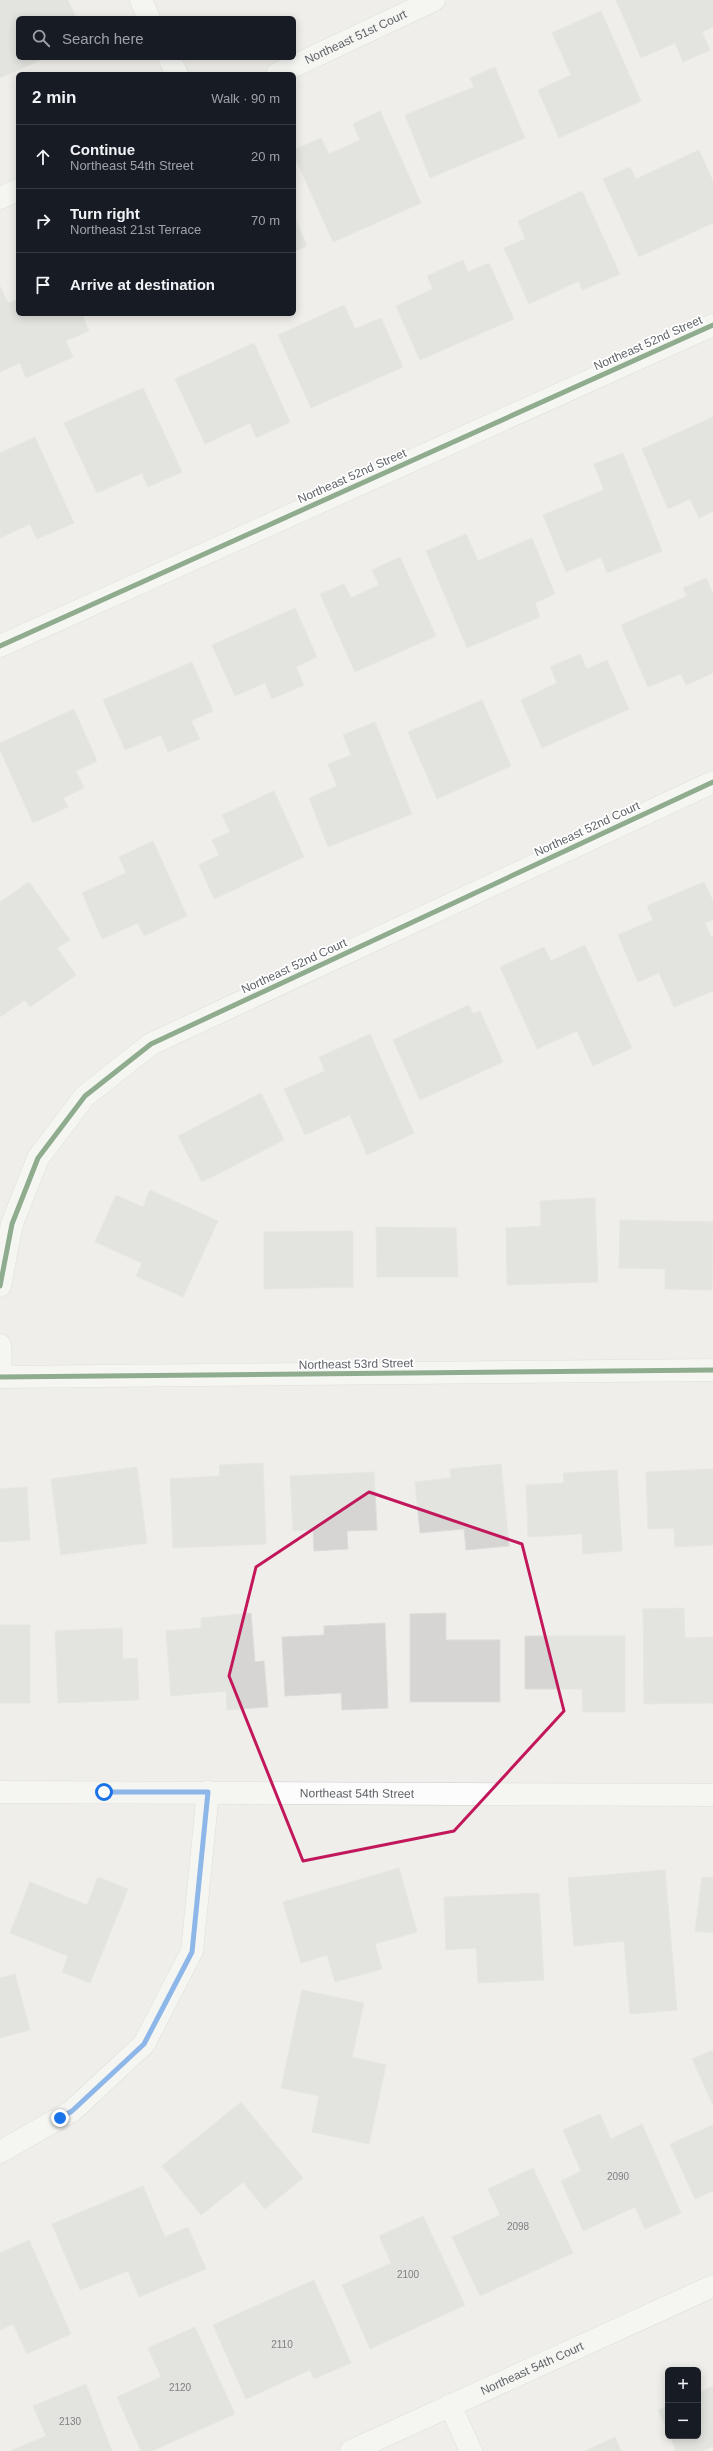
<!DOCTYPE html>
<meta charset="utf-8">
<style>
body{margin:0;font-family:Arial,sans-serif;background:#242831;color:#f1f3f6}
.controls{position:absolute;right:12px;bottom:12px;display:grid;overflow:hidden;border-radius:6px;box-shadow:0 2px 10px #0003}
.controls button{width:36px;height:36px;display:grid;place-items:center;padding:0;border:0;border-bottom:1px solid #363941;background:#171b24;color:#f1f3f6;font:20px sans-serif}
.stop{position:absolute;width:12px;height:12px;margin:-9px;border:3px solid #1a73e8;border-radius:50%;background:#fff}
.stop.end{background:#1a73e8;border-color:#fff;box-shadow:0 1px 4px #0008}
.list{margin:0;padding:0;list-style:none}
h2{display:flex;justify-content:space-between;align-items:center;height:52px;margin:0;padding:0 16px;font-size:17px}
h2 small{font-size:13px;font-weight:400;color:#9ea1a6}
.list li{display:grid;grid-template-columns:26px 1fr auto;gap:12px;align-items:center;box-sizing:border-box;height:64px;padding:0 16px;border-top:1px solid #363941}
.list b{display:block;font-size:15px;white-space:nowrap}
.list p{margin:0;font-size:13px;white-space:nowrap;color:#9ea1a6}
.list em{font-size:13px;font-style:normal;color:#9ea1a6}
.icon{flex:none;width:22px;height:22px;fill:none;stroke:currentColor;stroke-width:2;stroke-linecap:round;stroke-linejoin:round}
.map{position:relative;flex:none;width:713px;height:2451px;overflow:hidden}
.search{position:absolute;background:#171b24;box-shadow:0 2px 10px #0003;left:16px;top:16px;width:280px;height:44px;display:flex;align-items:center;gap:10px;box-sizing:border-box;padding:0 14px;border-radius:6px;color:#9ea1a6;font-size:15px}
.panel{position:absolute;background:#171b24;box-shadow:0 2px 10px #0003;left:16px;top:72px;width:280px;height:244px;border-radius:6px}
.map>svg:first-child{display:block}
.building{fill:#d6d5d3;stroke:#deddd9}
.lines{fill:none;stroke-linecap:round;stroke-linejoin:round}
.street-casing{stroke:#cbcccc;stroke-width:23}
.street{stroke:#fdfcfc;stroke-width:22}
.cycleway-casing{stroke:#fff;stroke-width:8}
.cycleway{stroke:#1b5e20;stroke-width:5}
.route{stroke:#1a73e8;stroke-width:5}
.marked{fill:none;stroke:#c2185b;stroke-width:3;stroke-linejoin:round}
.labels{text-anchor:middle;stroke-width:3.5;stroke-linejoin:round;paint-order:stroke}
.number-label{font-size:10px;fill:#7e8184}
.street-label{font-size:12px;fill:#5f6368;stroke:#fff}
</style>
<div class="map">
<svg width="713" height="2451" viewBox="0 0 713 2451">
<rect width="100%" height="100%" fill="#efeeea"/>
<!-- building -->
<g class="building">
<path d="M 0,0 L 68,0 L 76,18 L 18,18 L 18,58 L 45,58 L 0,78 Z"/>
<path d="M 616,0 L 713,0 L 713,27 L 702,32 L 710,50 L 683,62 L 675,43 L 641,58 Z"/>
<path d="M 601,11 L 641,101 L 559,138 L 538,90 L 571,75 L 552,33 Z"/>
<path d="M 495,67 L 525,138 L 430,178 L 405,115 L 474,87 L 470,78 Z"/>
<path d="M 380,111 L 421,203 L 333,242 L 294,155 L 294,150 L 321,138 L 329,154 L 360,140 L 353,124 Z"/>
<path d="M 699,150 L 713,181 L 713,223 L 639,257 L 603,179 L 630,167 L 636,179 Z"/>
<path d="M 582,191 L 620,274 L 582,290 L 579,281 L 529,304 L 504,248 L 525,239 L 518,221 Z"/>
<path d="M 294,216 L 307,246 L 294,252 Z"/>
<path d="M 463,260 L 468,272 L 489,263 L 514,319 L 420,360 L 396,306 L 433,289 L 427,276 Z"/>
<path d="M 0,286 L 8,303 L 18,299 L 18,314 L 82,314 L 89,331 L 66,341 L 73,357 L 26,378 L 20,363 L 0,372 Z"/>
<path d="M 344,305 L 355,329 L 381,318 L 403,367 L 311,408 L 278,335 Z"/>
<path d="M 254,343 L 290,422 L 256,438 L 250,423 L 205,444 L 175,379 Z"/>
<path d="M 143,388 L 182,472 L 148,487 L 142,473 L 97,493 L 64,423 Z"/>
<path d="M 713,417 L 713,511 L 699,518 L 690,499 L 668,509 L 642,449 Z"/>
<path d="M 35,437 L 74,523 L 37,539 L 30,524 L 0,538 L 0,453 Z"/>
<path d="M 623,453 L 662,551 L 607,573 L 601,557 L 566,572 L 543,515 L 604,490 L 594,464 Z"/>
<path d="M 466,534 L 478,561 L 532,538 L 555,594 L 535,603 L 540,617 L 467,648 L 426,551 Z"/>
<path d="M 400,557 L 436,636 L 355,672 L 320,594 L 344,584 L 351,598 L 379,585 L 372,570 Z"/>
<path d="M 706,578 L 713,593 L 713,673 L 686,685 L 681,674 L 648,687 L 621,625 L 687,596 L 683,588 Z"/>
<path d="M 295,608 L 317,657 L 296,667 L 304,685 L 272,699 L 265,683 L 235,696 L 212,645 Z"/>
<path d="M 580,654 L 587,669 L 607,660 L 629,709 L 542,748 L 521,700 L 557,683 L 550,667 Z"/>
<path d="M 192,662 L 213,711 L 191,721 L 200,739 L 168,752 L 161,735 L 125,750 L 103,700 Z"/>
<path d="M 482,700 L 511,766 L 437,799 L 408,732 Z"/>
<path d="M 74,709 L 97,761 L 76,771 L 84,788 L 63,798 L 68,807 L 33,823 L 0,750 L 0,743 Z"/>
<path d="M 375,722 L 412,814 L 328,847 L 309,798 L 337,786 L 328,764 L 351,755 L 343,735 Z"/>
<path d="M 274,791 L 304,857 L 214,899 L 199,865 L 219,855 L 212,840 L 230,832 L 222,815 Z"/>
<path d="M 153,841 L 187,916 L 144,936 L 138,923 L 102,939 L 82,893 L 126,873 L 119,857 Z"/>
<path d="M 29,882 L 70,940 L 57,948 L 76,975 L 30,1007 L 25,1000 L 0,1017 L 0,902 Z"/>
<path d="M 704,882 L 713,901 L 713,920 L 705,923 L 711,937 L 713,936 L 713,991 L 674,1007 L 659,973 L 638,982 L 618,935 L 653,920 L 647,906 Z"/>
<path d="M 585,945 L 632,1048 L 593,1066 L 577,1031 L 537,1049 L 500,967 L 544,947 L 551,961 Z"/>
<path d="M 469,1005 L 473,1014 L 480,1011 L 503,1062 L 420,1100 L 393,1040 Z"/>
<path d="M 370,1034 L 414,1133 L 367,1155 L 350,1115 L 305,1135 L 284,1089 L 325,1071 L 319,1057 Z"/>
<path d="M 261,1093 L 284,1140 L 202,1182 L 178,1136 Z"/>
<path d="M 150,1190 L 218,1221 L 183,1297 L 136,1276 L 142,1263 L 95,1242 L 116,1195 L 143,1207 Z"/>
<path d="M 595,1198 L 598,1282 L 507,1285 L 506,1228 L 541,1226 L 540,1201 Z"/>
<path d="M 620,1220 L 713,1222 L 712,1290 L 665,1289 L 665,1269 L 619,1268 Z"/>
<path d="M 376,1227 L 456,1228 L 458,1277 L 377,1277 Z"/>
<path d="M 353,1231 L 353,1287 L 264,1289 L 264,1232 Z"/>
<path d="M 263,1463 L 266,1544 L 173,1548 L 170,1479 L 220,1476 L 219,1465 Z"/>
<path d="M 501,1464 L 509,1546 L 466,1550 L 464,1529 L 420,1533 L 415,1482 L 451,1478 L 450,1469 Z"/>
<path d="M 137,1467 L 147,1543 L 61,1555 L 51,1479 Z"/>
<path d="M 713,1469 L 713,1545 L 675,1547 L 674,1528 L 648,1529 L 646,1472 Z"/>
<path d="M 617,1470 L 622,1551 L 583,1554 L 582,1534 L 528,1537 L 526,1485 L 564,1483 L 563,1473 Z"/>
<path d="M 374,1472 L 377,1530 L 347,1531 L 348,1549 L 314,1551 L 313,1530 L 293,1531 L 290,1476 Z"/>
<path d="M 27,1487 L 30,1540 L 0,1542 L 0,1489 Z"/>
<path d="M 684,1608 L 685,1638 L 713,1637 L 713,1703 L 644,1704 L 643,1609 Z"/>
<path d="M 251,1613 L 255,1662 L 264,1661 L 268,1707 L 227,1710 L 226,1691 L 171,1696 L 166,1631 L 201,1628 L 201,1618 Z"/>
<path d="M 446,1613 L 446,1640 L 500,1640 L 500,1702 L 410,1702 L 410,1614 Z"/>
<path d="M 385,1623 L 388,1708 L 342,1710 L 341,1693 L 285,1696 L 282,1637 L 324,1635 L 324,1626 Z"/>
<rect x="0" y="1625" width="30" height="78"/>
<path d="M 122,1628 L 123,1659 L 137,1658 L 139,1700 L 58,1703 L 55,1631 Z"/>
<path d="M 525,1636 L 625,1636 L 625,1712 L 583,1712 L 582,1689 L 525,1689 Z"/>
<path d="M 399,1868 L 417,1932 L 375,1944 L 382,1969 L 335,1982 L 327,1955 L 301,1963 L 283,1902 Z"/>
<path d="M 665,1870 L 677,2010 L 630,2014 L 624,1941 L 574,1946 L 568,1878 Z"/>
<path d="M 98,1877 L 128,1889 L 90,1983 L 62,1972 L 68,1956 L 10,1933 L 30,1882 L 87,1905 Z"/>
<path d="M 702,1877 L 713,1878 L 713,1933 L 695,1931 Z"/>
<path d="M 539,1893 L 544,1980 L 478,1983 L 476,1948 L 446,1950 L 444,1897 Z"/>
<path d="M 15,1974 L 30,2030 L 0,2038 L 0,1978 Z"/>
<path d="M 302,1990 L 364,2003 L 352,2057 L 386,2065 L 369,2144 L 312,2132 L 319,2096 L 281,2088 Z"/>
<path d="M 713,2050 L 713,2105 L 692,2059 Z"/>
<path d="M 241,2102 L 303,2178 L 265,2209 L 243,2182 L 201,2215 L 162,2166 Z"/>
<path d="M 600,2114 L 611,2139 L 642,2124 L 681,2213 L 645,2229 L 635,2207 L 583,2231 L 561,2181 L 581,2171 L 563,2130 Z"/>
<path d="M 713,2125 L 713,2191 L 695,2199 L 670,2144 Z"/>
<path d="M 533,2168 L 573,2253 L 480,2296 L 452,2237 L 500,2215 L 488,2189 Z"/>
<path d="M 143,2186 L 165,2237 L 188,2227 L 206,2269 L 139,2297 L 128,2271 L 80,2290 L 52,2224 Z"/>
<path d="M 423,2216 L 465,2305 L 370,2349 L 342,2285 L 391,2263 L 379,2236 Z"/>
<path d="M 29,2240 L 71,2334 L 27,2354 L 13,2324 L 0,2330 L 0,2253 Z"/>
<path d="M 314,2280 L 351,2363 L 314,2379 L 310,2370 L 246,2399 L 213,2325 Z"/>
<path d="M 195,2327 L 235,2414 L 152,2451 L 141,2451 L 117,2397 L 161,2377 L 148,2348 Z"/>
<path d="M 86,2384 L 112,2451 L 10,2451 L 46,2436 L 33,2406 Z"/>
<path d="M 713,2386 L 713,2446 L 701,2451 L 676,2451 L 670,2436 L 698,2436 L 698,2393 Z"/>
<path d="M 668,2406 L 668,2432 L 658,2410 Z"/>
<path d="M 615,2437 L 621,2451 L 585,2451 Z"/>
</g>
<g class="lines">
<!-- street casing -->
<g class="street-casing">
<g id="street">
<path d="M 141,0 L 149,18"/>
<path d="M 169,58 L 177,74"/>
<path id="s1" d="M 277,74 L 434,0"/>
<path d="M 0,198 L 18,190"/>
<path d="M 0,646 L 713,325"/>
<path d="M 0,1286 L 12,1224 L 38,1158 L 85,1096 L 151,1044 L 713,782"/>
<path d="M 0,1345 L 1,1377"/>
<path d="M 0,1377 L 713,1370"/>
<path id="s2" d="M 0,1792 L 713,1795"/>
<path d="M 0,2152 L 72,2111 L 144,2044 L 192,1951 L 208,1792"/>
<path d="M 450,2405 L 471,2451"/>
<path id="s3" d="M 351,2451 L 713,2286"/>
</g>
</g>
<!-- street -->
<use href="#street" class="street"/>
<!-- cycleway casing -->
<g class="cycleway-casing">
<g id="cycleway">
<path d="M 0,646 L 713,325"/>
<path d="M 0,1286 L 12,1224 L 38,1158 L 85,1096 L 151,1044 L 713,782"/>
<path d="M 0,1377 L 713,1370"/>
</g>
</g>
<!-- cycleway -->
<use href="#cycleway" class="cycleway"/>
</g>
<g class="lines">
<!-- route -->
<path class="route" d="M 60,2118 L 72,2111 L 144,2044 L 192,1952 L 208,1792 L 104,1792"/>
</g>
<!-- marked area -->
<path d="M0 0H713V2451H0ZM 369,1492 L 522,1544 L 564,1711 L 454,1831 L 303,1861 L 229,1676 L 256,1567 Z" fill="#efeeea" fill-opacity=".55" fill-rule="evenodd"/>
<path class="marked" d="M 369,1492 L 522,1544 L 564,1711 L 454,1831 L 303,1861 L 229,1676 L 256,1567 Z"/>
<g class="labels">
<!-- number labels -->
<g class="number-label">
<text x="618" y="2180">2090</text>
<text x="518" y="2230">2098</text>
<text x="408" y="2278">2100</text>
<text x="282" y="2348">2110</text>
<text x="180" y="2391">2120</text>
<text x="70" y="2425">2130</text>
</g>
<!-- street labels -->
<g class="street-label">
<text dy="4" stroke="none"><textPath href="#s1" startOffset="87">Northeast 51st Court</textPath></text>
<text transform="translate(648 343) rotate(-24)" y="4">Northeast 52nd Street</text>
<text transform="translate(352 476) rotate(-24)" y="4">Northeast 52nd Street</text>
<text transform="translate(587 829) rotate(-25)" y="4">Northeast 52nd Court</text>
<text transform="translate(294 966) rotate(-25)" y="4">Northeast 52nd Court</text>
<text transform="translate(356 1364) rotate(-1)" y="4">Northeast 53rd Street</text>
<text dy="4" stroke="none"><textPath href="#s2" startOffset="357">Northeast 54th Street</textPath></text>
<text dy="4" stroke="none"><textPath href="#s3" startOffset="199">Northeast 54th Court</textPath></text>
</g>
</g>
</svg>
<div class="controls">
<button>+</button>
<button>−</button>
</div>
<div class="stop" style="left:104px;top:1792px"></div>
<div class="stop end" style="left:60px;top:2118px"></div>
<div class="search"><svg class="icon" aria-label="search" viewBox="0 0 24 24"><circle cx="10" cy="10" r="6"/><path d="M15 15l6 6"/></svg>Search here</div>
<section class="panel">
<h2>2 min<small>Walk · 90 m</small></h2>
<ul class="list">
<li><svg class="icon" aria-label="ahead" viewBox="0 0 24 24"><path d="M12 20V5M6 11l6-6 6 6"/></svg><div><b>Continue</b><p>Northeast 54th Street</p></div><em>20 m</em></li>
<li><svg class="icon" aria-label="right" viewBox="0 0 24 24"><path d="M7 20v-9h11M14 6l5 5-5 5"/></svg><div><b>Turn right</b><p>Northeast 21st Terrace</p></div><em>70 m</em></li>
<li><svg class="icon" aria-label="arrive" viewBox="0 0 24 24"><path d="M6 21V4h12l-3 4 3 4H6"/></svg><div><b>Arrive at destination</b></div></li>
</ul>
</section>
</div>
